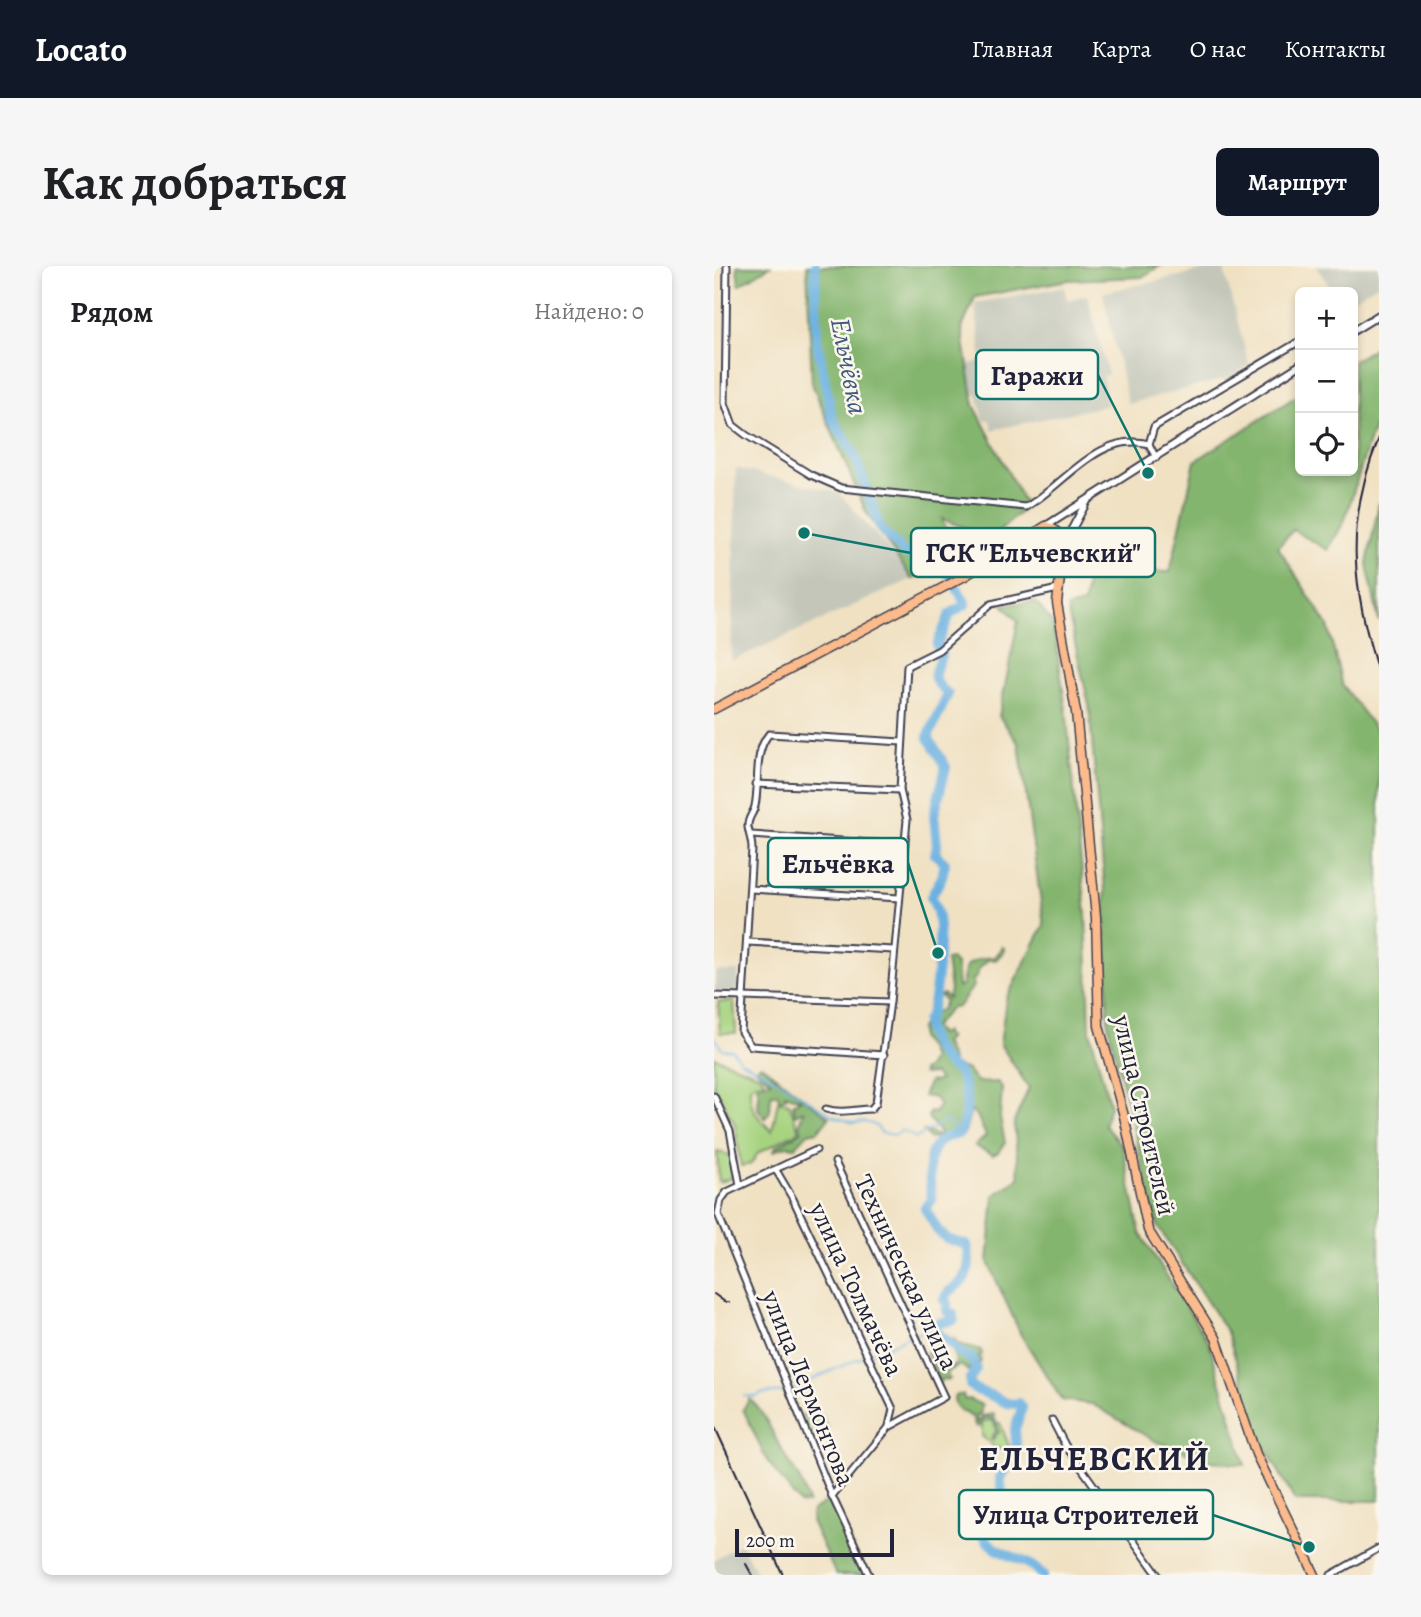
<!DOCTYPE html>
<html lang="ru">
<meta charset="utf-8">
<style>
body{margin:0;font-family:Alegreya,serif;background:#f6f6f6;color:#202124}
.controls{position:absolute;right:21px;top:21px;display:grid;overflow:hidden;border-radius:10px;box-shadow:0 4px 10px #0003}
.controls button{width:63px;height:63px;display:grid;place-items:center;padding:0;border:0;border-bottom:2px solid #e0e0e0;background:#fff;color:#202124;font:35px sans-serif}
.scale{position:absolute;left:21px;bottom:18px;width:159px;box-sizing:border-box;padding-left:7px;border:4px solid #22223b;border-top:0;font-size:19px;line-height:24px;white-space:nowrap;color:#22223b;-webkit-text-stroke:5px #fbf7ec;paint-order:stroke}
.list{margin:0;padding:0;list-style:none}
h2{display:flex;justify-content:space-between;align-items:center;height:91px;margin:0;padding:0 28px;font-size:30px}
h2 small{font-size:23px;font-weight:400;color:#757577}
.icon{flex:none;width:38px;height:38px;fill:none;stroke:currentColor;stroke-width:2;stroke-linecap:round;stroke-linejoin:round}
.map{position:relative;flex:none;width:665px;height:1309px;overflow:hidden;border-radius:10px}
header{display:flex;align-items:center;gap:42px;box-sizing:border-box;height:98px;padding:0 35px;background:#111827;color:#fff}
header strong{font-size:33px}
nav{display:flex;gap:38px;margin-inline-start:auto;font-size:24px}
.intro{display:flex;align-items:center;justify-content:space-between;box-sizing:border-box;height:168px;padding:0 42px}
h1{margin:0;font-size:49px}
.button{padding:18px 32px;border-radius:10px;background:#111827;color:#fff;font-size:24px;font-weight:700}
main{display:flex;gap:42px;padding:0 42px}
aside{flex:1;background:#fff;border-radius:10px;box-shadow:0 4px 10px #0003}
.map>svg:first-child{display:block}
.industrial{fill:#c3c6b9}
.green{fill:#a6d37f;stroke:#647a5d;stroke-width:2}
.forest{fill:#84b56e;stroke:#536c54;stroke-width:2}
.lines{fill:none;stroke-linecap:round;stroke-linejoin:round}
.stream{stroke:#6ab1e1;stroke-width:2}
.river{stroke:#6ab1e1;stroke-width:10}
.minor-casing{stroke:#413f4f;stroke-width:9}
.tertiary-casing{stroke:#413f4f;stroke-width:10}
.primary-casing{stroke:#413f4f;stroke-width:11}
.minor{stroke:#fff;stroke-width:5}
.tertiary{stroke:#fff;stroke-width:6}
.primary{stroke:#fbbb8c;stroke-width:8}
.rail{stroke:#22223b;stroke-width:2}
.labels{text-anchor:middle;stroke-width:5;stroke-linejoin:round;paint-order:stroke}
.street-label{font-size:26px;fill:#22223b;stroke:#fbf7ec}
.water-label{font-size:28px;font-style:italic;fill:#3f5b7d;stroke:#fbf7ec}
.district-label{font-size:33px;font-weight:bold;letter-spacing:2px;fill:#22223b;stroke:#fbf7ec}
.leader{fill:none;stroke:#0f766e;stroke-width:2.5}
.callout-dot{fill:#0f766e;stroke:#fbf7ec;stroke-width:2.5}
.callout{fill:#fbf7ec;stroke:#0f766e;stroke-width:2.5}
.callout-label{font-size:28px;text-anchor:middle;font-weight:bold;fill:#22223b}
</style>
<header>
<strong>Locato</strong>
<nav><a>Главная</a><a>Карта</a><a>О нас</a><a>Контакты</a></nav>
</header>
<div class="intro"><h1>Как добраться</h1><a class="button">Маршрут</a></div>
<main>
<aside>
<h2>Рядом<small>Найдено: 0</small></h2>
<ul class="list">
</ul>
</aside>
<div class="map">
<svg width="665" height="1309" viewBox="0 0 665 1309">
<rect width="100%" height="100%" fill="#fbf7ec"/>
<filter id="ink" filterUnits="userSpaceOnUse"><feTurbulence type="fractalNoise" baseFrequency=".0143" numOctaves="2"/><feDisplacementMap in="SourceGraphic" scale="14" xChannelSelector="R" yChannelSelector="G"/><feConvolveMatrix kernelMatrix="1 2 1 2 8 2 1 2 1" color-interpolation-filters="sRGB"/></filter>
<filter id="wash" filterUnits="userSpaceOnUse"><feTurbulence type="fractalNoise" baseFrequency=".00686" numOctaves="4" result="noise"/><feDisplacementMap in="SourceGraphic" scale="28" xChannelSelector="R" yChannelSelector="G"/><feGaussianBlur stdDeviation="1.57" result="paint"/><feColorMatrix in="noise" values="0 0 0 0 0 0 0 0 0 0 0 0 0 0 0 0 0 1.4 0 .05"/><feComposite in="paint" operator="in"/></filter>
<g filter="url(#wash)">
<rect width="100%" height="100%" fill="#f0e1c3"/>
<!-- industrial -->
<g class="industrial">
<path d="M 509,0 L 535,99 L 517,111 L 414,138 L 389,27 Z"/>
<path d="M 602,0 L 665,0 L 665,17 L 639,33 L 639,26 L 619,26 Z"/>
<path d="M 350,21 L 353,34 L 373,29 L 394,108 L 388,110 L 394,139 L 278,164 L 276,154 L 270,154 L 263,128 L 259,128 L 252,99 L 268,95 L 261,37 Z"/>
<path d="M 22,202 L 125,227 L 196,308 L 198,313 L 17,395 Z"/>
<path d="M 1,705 L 25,705 L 23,727 L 1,726 Z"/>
<path d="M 27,1278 L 44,1309 L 2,1309 L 0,1293 Z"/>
</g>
<!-- green -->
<g class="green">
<path d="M 20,735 L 22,767 L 6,767 L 4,736 Z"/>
<path d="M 0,791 L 46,809 L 51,816 L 41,817 L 36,821 C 35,842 44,852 58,865 L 64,835 L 75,837 L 85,865 L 44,887 L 37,898 L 27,900 L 21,858 L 0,820 Z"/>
<path d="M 3,886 L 17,889 L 18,892 L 19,911 L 7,916 L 5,915 Z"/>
<path d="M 98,1145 L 103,1152 L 108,1150 L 114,1163 L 96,1172 L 88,1149 Z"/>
<path d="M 274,1154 L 286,1157 L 297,1185 L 281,1182 L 268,1170 L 268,1156 Z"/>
</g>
<!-- forest -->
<g class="forest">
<path d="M 23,0 L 56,0 L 25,19 Z"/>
<path d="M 93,0 L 446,0 L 428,11 L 354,14 L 261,31 L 248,62 L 260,139 L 312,241 L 278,272 L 228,253 L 248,300 L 198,313 L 152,246 L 98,118 Z"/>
<path d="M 665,79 L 665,152 L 657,169 L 630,256 L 614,284 L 579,264 L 564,281 L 614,360 L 628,419 L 665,468 L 665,1235 L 581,1235 L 547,1173 L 513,1066 L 443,959 L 394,758 L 391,624 L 375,439 L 353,342 L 370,338 L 374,304 L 456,306 L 481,195 L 586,128 L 586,205 L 639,205 L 639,95 Z"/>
<path d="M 665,237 L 665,356 L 653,298 Z"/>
<path d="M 322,336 L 339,358 L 352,443 L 372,648 L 376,764 L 396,840 L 390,859 L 408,880 L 426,967 L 495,1077 L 531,1199 L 497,1195 L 441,1175 L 378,1138 L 348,1134 L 307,1069 L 274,996 L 280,930 L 305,912 L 300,856 L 315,822 L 286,778 L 292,733 L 330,659 L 305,478 L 285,450 L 304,355 L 289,339 Z"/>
<path d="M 289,681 L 291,684 L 282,694 L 275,693 L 265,702 L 262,712 L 258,714 L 260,719 L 244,741 L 237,742 L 219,761 L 225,768 L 231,766 L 231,769 L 235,772 L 230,777 L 240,799 L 254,804 C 263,821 268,816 284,816 L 288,821 L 286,852 L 291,877 L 286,885 L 279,889 L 261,880 L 272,870 L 264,851 L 257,845 L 251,866 L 215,873 L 210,865 L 224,870 L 226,867 L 214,851 L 216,846 L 220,847 L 226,839 L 221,832 L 209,830 L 216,815 L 220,816 L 225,814 L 220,808 L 209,809 L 208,805 L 213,802 L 218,793 L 214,782 L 206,773 L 206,762 L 214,749 L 227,744 L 231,735 L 226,730 L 229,728 L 234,732 L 236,724 L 232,694 L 237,693 L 242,698 L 244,721 L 248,720 C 249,715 250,706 252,701 C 257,694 273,691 281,691 Z"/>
<path d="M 47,799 L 115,851 L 104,865 L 94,867 L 81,881 L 72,880 L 60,885 L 62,881 L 88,865 L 85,860 L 89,845 L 81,849 L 79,838 L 87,833 L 71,828 L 72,831 L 66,835 L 63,827 L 57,829 L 56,845 L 51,852 L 44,843 L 45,827 L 43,820 L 57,815 L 42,803 Z"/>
<path d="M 239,1072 L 244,1078 L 267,1084 L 268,1089 L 265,1091 L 267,1094 L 263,1105 L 259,1105 L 256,1102 L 254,1105 L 247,1099 L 235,1105 L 233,1110 L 236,1113 L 233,1115 L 229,1113 L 226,1116 L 212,1086 L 215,1086 L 222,1098 L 233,1097 L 236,1101 L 242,1099 L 241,1089 L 236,1079 L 241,1077 Z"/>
<path d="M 242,1129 L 249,1129 L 251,1134 L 255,1133 L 268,1139 L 266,1149 L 262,1149 L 263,1157 L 269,1150 L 280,1148 L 285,1166 L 278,1174 L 277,1172 L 282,1165 L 279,1153 L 272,1151 L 264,1161 L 261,1159 L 259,1152 C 252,1145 240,1145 240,1132 Z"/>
<path d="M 36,1133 C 52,1149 56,1163 66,1181 C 77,1200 90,1216 94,1237 L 86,1238 L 52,1193 L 29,1143 Z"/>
<path d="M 114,1235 L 116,1235 L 152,1309 L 122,1309 L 97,1255 L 98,1245 Z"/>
</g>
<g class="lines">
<!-- stream -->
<g class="stream">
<path d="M 0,770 L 8,783 L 18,784 L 27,795 L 55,809 L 119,850 L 140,857 L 151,856 L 161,859 L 168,867 L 182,869 L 188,864 L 202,872 L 232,855 L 237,858 L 242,868"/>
<path d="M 78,1124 L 112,1107 L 201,1068 L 222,1062"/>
<path d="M 30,1130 L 42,1131 L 47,1128 L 73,1126"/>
</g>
<!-- river -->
<path class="river" d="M 101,0 L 103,75 L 118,152 L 141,190 L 167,264 L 191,287 L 234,306 L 252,338 L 236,348 L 223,379 L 227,390 C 219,410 216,413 234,428 L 214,471 L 232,501 L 220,549 L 223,580 L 221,588 L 231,597 L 228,611 L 217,631 C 220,637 224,645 224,652 C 227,670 223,744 212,755 C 214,776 227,796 245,806 C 254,829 255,843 246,867 C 241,869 234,870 229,873 C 209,885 216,914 218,934 L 211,942 L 224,965 L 233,973 L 253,979 C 256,992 257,1008 245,1018 C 239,1023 233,1025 230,1034 L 233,1036 L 233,1045 L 239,1048 L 237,1050 L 240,1054 L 224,1057 L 222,1062 L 224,1068 C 238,1074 243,1089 258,1092 L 262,1103 L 256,1113 L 256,1119 C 263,1126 267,1125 276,1129 C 288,1133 291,1140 304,1137 L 308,1142 L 301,1163 L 303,1192 L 286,1211 L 289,1232 L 287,1253 L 281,1258 L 272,1259 L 268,1263 C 271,1283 295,1289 311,1296 C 318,1299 323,1304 329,1309"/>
</g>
</g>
<g filter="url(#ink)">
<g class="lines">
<!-- minor casing -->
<g class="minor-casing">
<g id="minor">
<path d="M 13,0 L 11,137 L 19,159 L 32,169 L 97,209 L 127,222 L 312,241 C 351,219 384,165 435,178 L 442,192"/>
<path d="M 435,178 L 440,161 L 586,75"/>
<path d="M 41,518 L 186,524"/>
<path d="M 37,569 L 190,579"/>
<path d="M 36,623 L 185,632"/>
<path d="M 33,676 L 180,684"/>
<path d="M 0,730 L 176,736"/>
<path d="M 170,789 L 37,780 L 27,766 L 38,583 C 38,575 35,568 34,561 C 33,552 40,547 41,540 C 46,517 39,487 55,468 L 188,476"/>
<path d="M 0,830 L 16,865 L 26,919"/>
<path d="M 112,843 C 127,848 141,843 157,843 L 162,837 L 176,736 L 193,554 L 186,524 L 193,400 L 225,384 L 277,338 L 344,323"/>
<path d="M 102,884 L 13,926 L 7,934 L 4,948 L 118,1230 L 155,1309"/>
<path d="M 62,904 L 79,933 L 179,1143 L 175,1160"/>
<path d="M 338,1154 L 351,1179 L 444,1309"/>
<path d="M 118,1230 L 175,1161 L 230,1131 L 121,896"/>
<path d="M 617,1309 L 665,1282"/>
</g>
</g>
<!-- tertiary casing -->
<g class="tertiary-casing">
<g id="tertiary">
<path d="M 639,65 L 665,49"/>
<path d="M 332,260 L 586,99"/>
<path d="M 350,278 L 373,235"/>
</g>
</g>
<!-- primary casing -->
<g class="primary-casing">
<path id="primary" d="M 0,443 L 249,311 L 332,260 C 342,263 346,268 350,278 L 343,337 L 362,446 L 382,651 L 385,760 L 410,850 L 434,964 L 502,1072 L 542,1188 L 601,1309"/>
</g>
<!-- minor -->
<use href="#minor" class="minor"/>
<!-- tertiary -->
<use href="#tertiary" class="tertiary"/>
<!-- primary -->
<use href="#primary" class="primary"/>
<!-- rail -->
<g class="rail">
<path d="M 665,172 C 630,257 638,323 665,409"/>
<path d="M 0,1028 L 11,1036 L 15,1036"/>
<path d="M 0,1159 L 69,1309"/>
<path d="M 32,1298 L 38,1309"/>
</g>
</g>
</g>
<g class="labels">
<!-- street labels -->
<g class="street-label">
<text transform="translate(431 849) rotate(77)" y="9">улица Строителей</text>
<text transform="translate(193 1006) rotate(65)" y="9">Техническая улица</text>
<text transform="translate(143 1023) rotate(65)" y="9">улица Толмачёва</text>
<text transform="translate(95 1122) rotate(68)" y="9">улица Лермонтова</text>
</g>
<!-- water labels -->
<g class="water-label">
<text transform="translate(136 100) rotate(79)" y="10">Ельчёвка</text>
</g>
<!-- district labels -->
<g class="district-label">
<text x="381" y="1204">ЕЛЬЧЕВСКИЙ</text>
</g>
</g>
<!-- callouts -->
<path class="leader" d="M434 207L384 109M90 267L197 287M224 687L194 597M595 1281L499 1249"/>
<g class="callout-dot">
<circle cx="434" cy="207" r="7"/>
<circle cx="90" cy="267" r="7"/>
<circle cx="224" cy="687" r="7"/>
<circle cx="595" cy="1281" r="7"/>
</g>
<g class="callout">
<rect x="262" y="84" width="122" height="49" rx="7"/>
<rect x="197" y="262" width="244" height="49" rx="7"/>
<rect x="54" y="572" width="140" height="49" rx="7"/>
<rect x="245" y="1224" width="254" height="49" rx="7"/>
</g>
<g class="callout-label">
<text x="323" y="119">Гаражи</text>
<text x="319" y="296">ГСК "Ельчевский"</text>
<text x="124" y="607">Ельчёвка</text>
<text x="372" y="1258">Улица Строителей</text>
</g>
</svg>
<div class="controls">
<button>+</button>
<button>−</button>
<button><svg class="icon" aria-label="locate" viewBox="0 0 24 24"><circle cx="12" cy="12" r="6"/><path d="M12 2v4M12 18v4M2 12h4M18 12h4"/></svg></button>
</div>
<div class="scale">200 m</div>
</div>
</main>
